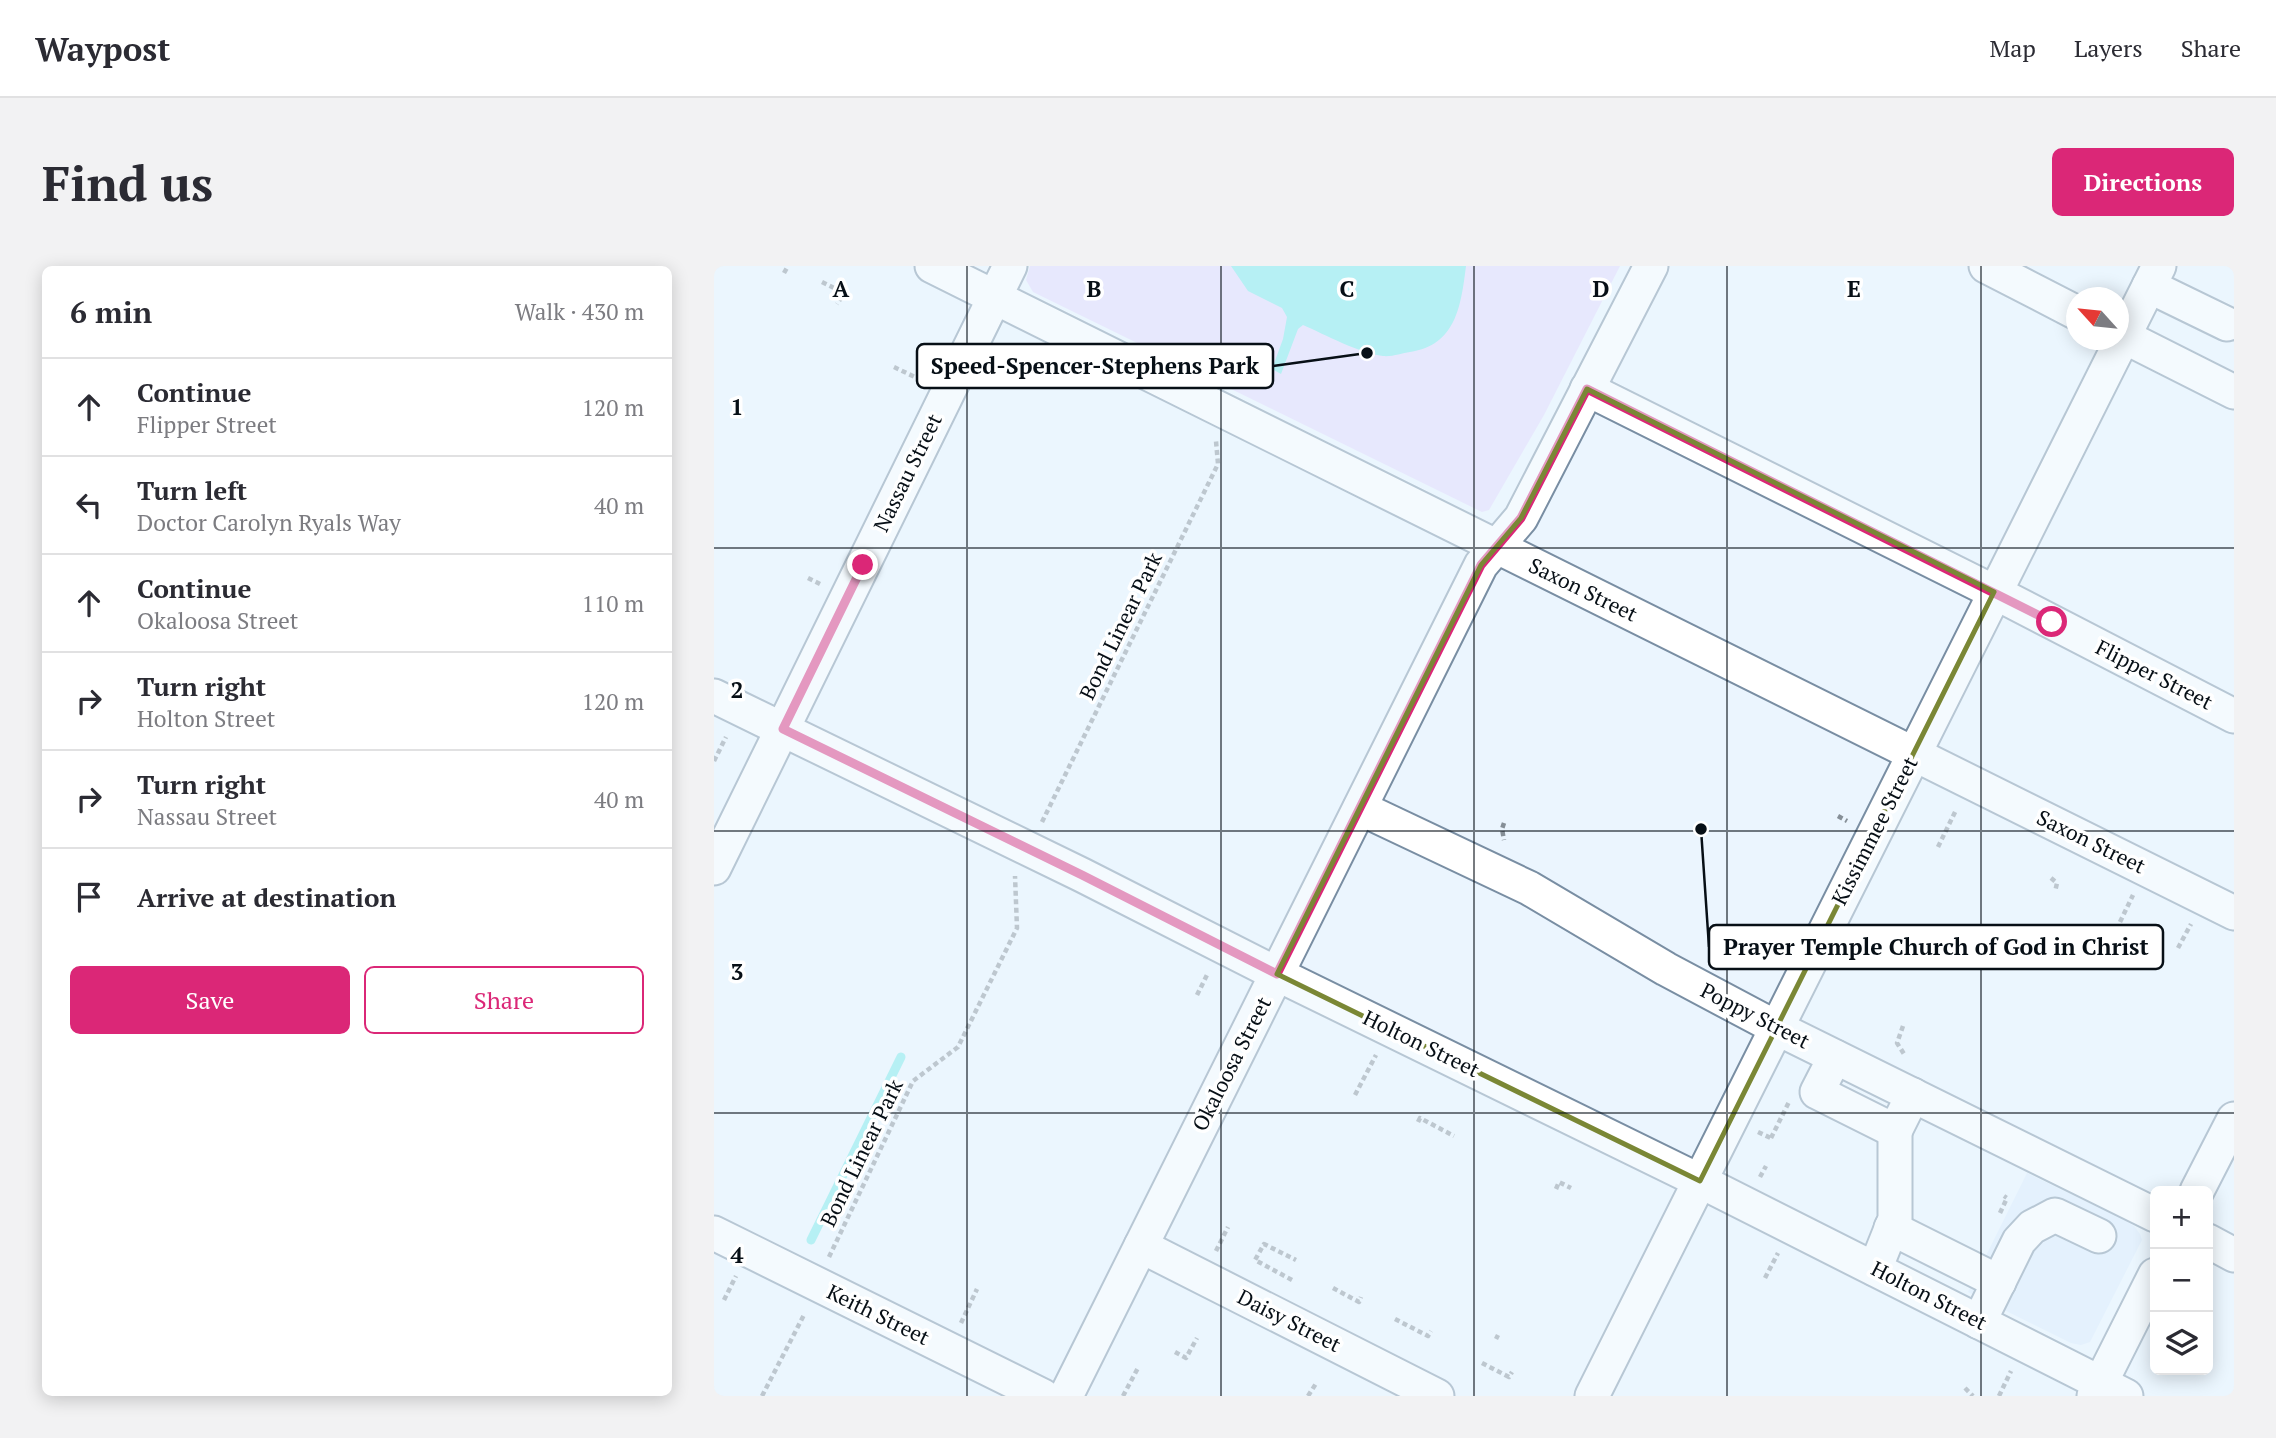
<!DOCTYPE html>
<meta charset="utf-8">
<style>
body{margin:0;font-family:"PT Serif",serif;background:#f2f2f3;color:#2b2b33}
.controls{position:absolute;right:21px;bottom:21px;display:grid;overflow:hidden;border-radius:10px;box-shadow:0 4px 18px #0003}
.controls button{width:63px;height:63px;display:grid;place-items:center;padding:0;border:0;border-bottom:2px solid #e1e1e2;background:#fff;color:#2b2b33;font:35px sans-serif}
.compass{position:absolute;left:1352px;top:21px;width:63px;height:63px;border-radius:50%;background:#fff;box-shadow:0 4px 18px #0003;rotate:297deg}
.stop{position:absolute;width:21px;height:21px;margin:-16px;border:5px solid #db2777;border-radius:50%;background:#fff}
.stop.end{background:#db2777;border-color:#fff;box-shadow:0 2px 7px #0008}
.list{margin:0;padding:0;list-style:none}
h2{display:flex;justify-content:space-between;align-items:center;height:91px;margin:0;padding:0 28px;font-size:30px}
h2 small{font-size:23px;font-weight:400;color:#7c7c81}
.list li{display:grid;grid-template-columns:46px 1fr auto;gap:21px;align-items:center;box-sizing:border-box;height:98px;padding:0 28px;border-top:2px solid #e1e1e2}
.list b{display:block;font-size:26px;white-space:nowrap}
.list p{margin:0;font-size:23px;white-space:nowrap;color:#7c7c81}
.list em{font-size:23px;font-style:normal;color:#7c7c81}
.actions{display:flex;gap:14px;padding:21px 28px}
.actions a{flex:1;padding:16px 0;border:2px solid #db2777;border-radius:10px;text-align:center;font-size:24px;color:#db2777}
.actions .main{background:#db2777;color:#fff}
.icon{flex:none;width:38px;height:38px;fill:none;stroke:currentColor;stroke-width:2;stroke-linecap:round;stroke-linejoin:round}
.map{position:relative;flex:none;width:1520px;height:1130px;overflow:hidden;border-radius:10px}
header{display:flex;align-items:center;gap:42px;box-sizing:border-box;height:98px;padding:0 35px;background:#fff;border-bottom:2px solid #e1e1e2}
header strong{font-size:33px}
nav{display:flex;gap:38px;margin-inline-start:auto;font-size:24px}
.intro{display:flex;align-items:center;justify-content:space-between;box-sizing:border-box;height:168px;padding:0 42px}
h1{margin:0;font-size:49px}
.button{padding:18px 32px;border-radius:10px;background:#db2777;color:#fff;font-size:24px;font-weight:700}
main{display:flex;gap:42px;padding:0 42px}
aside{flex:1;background:#fff;border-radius:10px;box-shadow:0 4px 18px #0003}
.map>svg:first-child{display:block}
.built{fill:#dbecfd}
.green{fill:#e3d7fd}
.water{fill:#76e8e8}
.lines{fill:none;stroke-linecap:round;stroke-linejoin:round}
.stream{stroke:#76e8e8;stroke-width:9}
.minor-casing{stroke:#798ea3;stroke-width:37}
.path{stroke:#868f97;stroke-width:4.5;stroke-dasharray:5 3.5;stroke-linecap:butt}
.minor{stroke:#fff;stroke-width:33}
.route{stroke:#db2777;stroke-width:9}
.marked{fill:none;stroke:#7a8735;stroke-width:5;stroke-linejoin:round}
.grid{fill:none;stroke:#070f16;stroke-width:2;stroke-opacity:0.55}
.labels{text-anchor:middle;stroke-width:7;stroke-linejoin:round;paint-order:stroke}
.street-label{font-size:21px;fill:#070f16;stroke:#fff}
.grid-label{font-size:23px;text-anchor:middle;font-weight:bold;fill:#070f16;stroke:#fff;stroke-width:7;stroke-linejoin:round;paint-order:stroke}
.leader{fill:none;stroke:#070f16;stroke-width:2.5}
.callout-dot{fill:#070f16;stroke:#fff;stroke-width:2.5}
.callout{fill:#fff;stroke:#070f16;stroke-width:2.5}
.callout-label{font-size:23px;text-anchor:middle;font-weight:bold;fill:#070f16}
</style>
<header>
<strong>Waypost</strong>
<nav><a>Map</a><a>Layers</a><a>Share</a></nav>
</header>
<div class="intro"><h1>Find us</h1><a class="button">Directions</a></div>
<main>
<aside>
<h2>6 min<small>Walk · 430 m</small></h2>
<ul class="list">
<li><svg class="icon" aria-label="ahead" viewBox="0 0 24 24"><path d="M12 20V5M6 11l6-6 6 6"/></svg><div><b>Continue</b><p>Flipper Street</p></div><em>120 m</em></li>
<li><svg class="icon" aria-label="left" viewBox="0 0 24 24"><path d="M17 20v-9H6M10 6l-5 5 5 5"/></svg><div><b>Turn left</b><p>Doctor Carolyn Ryals Way</p></div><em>40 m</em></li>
<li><svg class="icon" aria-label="ahead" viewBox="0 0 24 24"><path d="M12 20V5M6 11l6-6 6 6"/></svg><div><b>Continue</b><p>Okaloosa Street</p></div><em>110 m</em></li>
<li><svg class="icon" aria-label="right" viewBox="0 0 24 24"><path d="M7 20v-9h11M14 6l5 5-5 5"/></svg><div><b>Turn right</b><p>Holton Street</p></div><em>120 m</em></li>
<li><svg class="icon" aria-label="right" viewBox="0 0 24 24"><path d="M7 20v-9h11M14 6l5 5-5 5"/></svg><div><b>Turn right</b><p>Nassau Street</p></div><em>40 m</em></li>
<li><svg class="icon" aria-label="arrive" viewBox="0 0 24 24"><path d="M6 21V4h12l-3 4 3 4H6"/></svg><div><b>Arrive at destination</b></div></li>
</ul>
<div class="actions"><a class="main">Save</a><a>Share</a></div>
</aside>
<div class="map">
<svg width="1520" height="1130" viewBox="0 0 1520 1130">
<rect width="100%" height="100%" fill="#ebf5fe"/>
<!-- built -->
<path class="built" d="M 1313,907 L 1407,952 L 1420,960 L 1426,968 L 1428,974 L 1376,1076 L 1367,1079 L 1357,1077 L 1254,1026 Z"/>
<!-- green -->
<path class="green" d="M 316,0 L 906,0 L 830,149 L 775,244 L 768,246 L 319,26 L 312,14 Z"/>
<!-- water -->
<path class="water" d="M 517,0 L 752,0 C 747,40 742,79 696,86 C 688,87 678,91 669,90 C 645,87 612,69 589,59 L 584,63 L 567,108 L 558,103 L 569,73 L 573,51 L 568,42 L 534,25 Z"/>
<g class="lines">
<!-- stream -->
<path class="stream" d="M 97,974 L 187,791"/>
<!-- minor casing -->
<g class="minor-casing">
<g id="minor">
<path d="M 218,0 L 1520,647"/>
<path d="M 1272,0 L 1363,47"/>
<path d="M 1435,20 L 1513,58"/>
<path d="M 1405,68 L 1520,126"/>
<path d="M 873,123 L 1280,326 L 1520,450"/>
<path d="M 0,430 L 368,609 L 563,708 L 986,915 L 1412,1130"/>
<path d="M 646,542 L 815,622 L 952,703 L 1063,762 L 1441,949"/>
<path d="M 0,602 L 296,0"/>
<path d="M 1121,791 L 1103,826 L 1181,865 L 1199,829"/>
<path d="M 1483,925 L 1520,853"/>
<path d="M 1177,962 L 1285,1016"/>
<path d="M 0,967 L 329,1130"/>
<path d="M 1494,975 L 1520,989"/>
<path d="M 427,980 L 723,1130"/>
<path d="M 1161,1003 L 1181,953 L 1181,865"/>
<path d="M 1265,1056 L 1305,975 L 1318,961 L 1341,949 L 1385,970"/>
<path d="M 352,1130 L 767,299 L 807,252 L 937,0"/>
<path d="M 878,1130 L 1445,0"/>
<path d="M 1380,1130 L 1441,1009"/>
</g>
</g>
<!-- path -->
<g class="path">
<path d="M 70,7 L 74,0"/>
<path d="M 108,16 L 126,25 L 127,32 L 123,38"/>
<path d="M 180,101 L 205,113"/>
<path d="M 94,312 L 106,318"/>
<path d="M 0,495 L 12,471"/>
<path d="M 1124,550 L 1133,555"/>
<path d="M 328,556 L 504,198 L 502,175"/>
<path d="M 790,557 L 788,563 L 790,574"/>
<path d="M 1224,581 L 1242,544"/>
<path d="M 1337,612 L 1343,617 L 1341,626"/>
<path d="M 1406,656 L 1419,629"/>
<path d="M 1464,682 L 1477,658"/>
<path d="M 483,729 L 494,707"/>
<path d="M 1189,760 L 1183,777 L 1190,788"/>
<path d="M 641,829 L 662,789"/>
<path d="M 704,856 L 706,852 L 740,870"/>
<path d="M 1044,866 L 1059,873"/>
<path d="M 1057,872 L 1075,836"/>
<path d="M 1046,911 L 1052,900"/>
<path d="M 842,923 L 845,916 L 857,922"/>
<path d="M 1286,947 L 1293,932 L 1290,930"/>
<path d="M 502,985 L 514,961"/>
<path d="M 115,991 L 199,815 L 244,781 L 303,662 L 301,610"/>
<path d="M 1051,1012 L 1064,987"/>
<path d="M 578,1014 L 541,994 L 550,978 L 582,994"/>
<path d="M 619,1022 L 645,1036 L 647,1031"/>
<path d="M 10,1034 L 22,1010"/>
<path d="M 681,1053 L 714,1070 L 717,1065"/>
<path d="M 247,1057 L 263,1023"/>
<path d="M 781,1070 L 785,1072"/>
<path d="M 461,1086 L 472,1092 L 483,1072"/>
<path d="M 768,1097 L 795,1111 L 798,1106"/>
<path d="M 1251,1122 L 1259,1130"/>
<path d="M 48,1130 L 91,1047"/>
<path d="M 409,1130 L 425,1100"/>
<path d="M 594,1130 L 603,1116"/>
<path d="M 1285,1130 L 1297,1105"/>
</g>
<!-- minor -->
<use href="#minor" class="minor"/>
</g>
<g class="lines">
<!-- route -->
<path class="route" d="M 149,299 L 69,463 L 368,609 L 563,708 L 767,299 L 807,252 L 873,123 L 1338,356"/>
</g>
<!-- marked area -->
<path d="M0 0H1520V1130H0ZM 873,123 L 1280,326 L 986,915 L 563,708 L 767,299 L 807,252 Z" fill="#ebf5fe" fill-opacity=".55" fill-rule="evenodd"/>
<path class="marked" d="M 873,123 L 1280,326 L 986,915 L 563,708 L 767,299 L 807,252 Z"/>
<!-- grid -->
<path class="grid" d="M 253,0 L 253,1130M 507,0 L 507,1130M 760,0 L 760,1130M 1013,0 L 1013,1130M 1267,0 L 1267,1130M 0,282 L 1520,282M 0,565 L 1520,565M 0,847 L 1520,847"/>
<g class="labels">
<!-- street labels -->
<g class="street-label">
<text transform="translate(194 207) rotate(-64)" y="7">Nassau Street</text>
<text transform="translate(869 324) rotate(26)" y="7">Saxon Street</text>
<text transform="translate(407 360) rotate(-64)" y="7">Bond Linear Park</text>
<text transform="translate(1440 409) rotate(27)" y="7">Flipper Street</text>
<text transform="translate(1161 565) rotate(-63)" y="7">Kissimmee Street</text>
<text transform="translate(1377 576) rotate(26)" y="7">Saxon Street</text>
<text transform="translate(1041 750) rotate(27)" y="7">Poppy Street</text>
<text transform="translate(707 778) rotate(26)" y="7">Holton Street</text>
<text transform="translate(518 798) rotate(-63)" y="7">Okaloosa Street</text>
<text transform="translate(148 887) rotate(-64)" y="7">Bond Linear Park</text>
<text transform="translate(1215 1030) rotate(27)" y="7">Holton Street</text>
<text transform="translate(164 1049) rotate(26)" y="7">Keith Street</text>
<text transform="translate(575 1055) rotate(27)" y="7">Daisy Street</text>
</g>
</g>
<g class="grid-label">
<text x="127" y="31">A</text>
<text x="380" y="31">B</text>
<text x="633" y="31">C</text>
<text x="887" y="31">D</text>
<text x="1140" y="31">E</text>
<text x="23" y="149">1</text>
<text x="23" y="432">2</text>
<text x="23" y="714">3</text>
<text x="23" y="997">4</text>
</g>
<!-- callouts -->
<path class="leader" d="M653 87L559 100M987 563L995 681"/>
<g class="callout-dot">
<circle cx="653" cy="87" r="7"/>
<circle cx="987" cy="563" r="7"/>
</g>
<g class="callout">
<rect x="203" y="78" width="356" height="44" rx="7"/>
<rect x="995" y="659" width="454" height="44" rx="7"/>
</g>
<g class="callout-label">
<text x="381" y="108">Speed-Spencer-Stephens Park</text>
<text x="1222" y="689">Prayer Temple Church of God in Christ</text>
</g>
</svg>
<div class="controls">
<button>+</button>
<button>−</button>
<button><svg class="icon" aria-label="layers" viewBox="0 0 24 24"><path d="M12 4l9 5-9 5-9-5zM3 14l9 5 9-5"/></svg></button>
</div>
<svg class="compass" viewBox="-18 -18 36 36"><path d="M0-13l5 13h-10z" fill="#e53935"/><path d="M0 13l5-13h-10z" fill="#7c7c81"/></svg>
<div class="stop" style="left:1338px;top:356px"></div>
<div class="stop end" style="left:149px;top:299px"></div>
</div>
</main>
